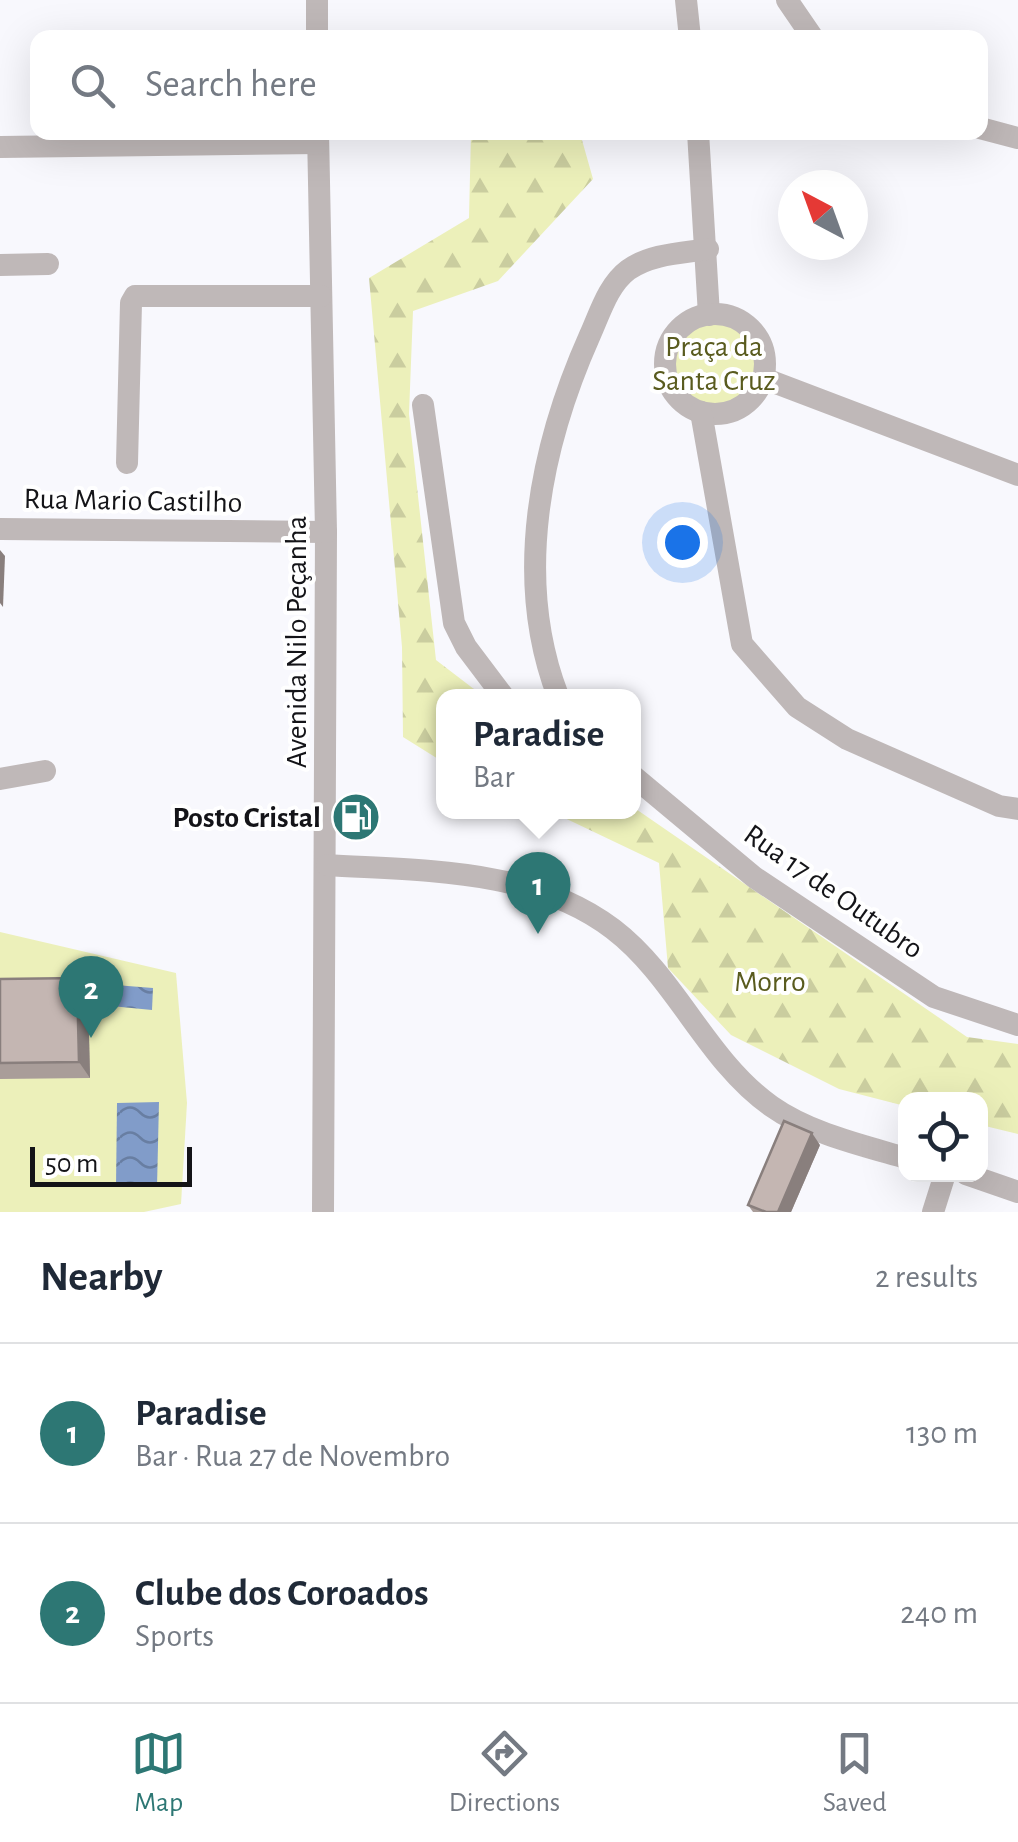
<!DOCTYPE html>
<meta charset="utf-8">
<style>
body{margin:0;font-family:"Alegreya Sans",sans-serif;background:#f2f2f3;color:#1f2937}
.controls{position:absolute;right:30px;bottom:30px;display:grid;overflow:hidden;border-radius:20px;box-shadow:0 10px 40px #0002}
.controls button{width:90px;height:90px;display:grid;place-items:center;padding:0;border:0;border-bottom:2px solid #e0e1e3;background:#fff;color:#1f2937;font:50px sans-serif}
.compass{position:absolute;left:778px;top:170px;width:90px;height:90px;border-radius:50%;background:#fff;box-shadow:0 10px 40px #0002;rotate:319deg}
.scale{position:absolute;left:30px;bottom:25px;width:162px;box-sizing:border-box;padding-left:10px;border:5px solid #141418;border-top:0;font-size:28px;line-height:35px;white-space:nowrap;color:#141418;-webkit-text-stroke:8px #fff;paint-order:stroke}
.you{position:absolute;left:682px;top:542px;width:35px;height:35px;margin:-25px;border:8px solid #fff;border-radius:50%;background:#1a73e8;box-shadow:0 0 0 15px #1a73e833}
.badge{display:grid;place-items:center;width:65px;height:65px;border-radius:50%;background:#2d7774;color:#fff;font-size:32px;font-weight:700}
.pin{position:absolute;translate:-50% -82px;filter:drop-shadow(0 2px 5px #0008)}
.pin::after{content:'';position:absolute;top:52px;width:35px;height:30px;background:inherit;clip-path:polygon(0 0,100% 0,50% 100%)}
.popup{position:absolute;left:436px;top:689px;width:205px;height:130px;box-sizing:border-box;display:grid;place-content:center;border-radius:20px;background:#fff;filter:drop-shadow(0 2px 8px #0005);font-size:32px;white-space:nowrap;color:#747a83}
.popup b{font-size:38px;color:#1f2937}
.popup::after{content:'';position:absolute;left:50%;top:100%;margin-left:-20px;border:20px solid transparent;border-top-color:#fff}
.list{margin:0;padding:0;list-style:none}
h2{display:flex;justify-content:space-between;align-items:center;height:130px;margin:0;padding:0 40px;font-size:42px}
h2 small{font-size:32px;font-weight:400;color:#747a83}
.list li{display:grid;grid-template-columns:65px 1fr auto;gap:30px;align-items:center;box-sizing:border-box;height:180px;padding:0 40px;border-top:2px solid #e0e1e3}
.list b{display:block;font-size:38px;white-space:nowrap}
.list p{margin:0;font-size:32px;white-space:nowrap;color:#747a83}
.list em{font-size:32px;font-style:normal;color:#747a83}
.icon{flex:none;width:55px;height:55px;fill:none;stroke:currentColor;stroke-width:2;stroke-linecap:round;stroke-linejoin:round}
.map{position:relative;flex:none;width:1018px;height:1212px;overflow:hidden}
.search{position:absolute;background:#fff;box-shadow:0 10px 40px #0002;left:30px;right:30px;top:30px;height:110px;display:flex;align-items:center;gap:25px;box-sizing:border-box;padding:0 35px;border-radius:20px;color:#747a83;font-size:38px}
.sheet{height:490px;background:#fff}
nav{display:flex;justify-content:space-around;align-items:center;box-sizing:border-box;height:140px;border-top:2px solid #e0e1e3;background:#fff;font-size:28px;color:#747a83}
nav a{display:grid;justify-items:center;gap:5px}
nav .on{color:#2d7774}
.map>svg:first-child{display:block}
.forest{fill:url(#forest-firs)}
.park{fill:#ecf0ba}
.water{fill:url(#water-waves)}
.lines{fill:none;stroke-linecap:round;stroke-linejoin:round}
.minor{stroke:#bfb8b8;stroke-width:22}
.wall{fill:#a99d99}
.shaded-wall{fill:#897f7d}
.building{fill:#c4b6b2;stroke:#897f7d;stroke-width:2.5}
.labels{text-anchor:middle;stroke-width:8;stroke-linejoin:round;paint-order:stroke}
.park-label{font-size:30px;fill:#595b1e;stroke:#fff}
.street-label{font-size:30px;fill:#141418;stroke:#fff}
.poi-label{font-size:30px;font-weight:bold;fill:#141418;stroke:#fff;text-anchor:end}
</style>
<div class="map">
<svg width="1018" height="1212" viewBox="0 0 1018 1212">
<defs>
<pattern id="forest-firs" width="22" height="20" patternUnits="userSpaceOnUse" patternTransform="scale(2.5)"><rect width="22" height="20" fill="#ecf0ba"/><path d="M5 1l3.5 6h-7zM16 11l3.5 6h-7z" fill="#cacd9f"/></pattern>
<pattern id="water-waves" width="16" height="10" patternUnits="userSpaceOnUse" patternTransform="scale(2.5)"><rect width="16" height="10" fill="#819cc9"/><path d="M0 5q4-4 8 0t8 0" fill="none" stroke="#687ea2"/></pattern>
</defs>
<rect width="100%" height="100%" fill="#f8f8fd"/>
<!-- forest -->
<g class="forest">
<path d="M 471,133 L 580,133 L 593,179 L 498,281 L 413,311 L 409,414 L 436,660 L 483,696 L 443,696 L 443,762 L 403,737 L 402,647 L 369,278 L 469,218 Z"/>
<path d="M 633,807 L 967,1037 L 1018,1044 L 1018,1134 L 981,1125 L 980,1100 L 906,1100 L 905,1106 L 839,1089 L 731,1035 L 668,968 L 659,863 L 552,812 L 633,812 Z"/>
</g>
<!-- park -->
<g class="park">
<circle cx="714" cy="364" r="47"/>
<path d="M 0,932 L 176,973 L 187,1103 L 181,1204 L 144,1212 L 0,1212 Z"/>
</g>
<!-- water -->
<g class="water">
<path d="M 115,985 L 153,988 L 152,1010 L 111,1006 Z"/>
<path d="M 159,1102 L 157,1187 L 116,1187 L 117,1103 Z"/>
</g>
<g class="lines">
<!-- minor -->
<g class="minor">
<path d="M 317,0 L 317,38"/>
<path d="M 686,0 L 690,38"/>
<path d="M 787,0 L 813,38"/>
<path d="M 980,128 L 1018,138"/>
<path d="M 318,132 L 326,532 L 323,1212"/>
<path d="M 698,132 L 709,315"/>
<path d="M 0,147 L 318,143"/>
<path d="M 0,265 L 48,264"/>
<circle cx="715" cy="364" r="50"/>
<path d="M 763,378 L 1018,475"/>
<path d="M 423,405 L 454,623 L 466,647 L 503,696"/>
<path d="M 701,412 L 742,644 L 797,707 L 847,739 L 999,806 L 1018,809"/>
<path d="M 127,463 L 131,303 L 135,296 L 321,296"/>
<path d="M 0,529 L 326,532"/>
<path d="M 558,696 C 513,579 540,447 590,335 C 600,313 608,285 628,270 C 650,254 682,253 708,249"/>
<path d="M 633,776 L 754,877 L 934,997 L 1018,1025"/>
<path d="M 0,779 L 45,771"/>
<path d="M 327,865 C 423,871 533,868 613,929 C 676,977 706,1060 771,1106 C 809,1133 861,1145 906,1158"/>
<path d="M 966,1174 L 1018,1192"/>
<path d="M 933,1212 L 945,1174"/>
</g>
</g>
<!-- wall -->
<g class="wall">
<path d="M 0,979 L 88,993 L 90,1078 L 0,1079 Z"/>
<path d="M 820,1145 L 791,1212 L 753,1212 L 748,1205 Z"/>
</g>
<!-- shaded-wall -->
<g class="shaded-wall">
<path d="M 0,550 L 5,556 L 3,607 L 0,603 Z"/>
<path d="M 77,978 L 88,993 L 90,1078 L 79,1062 Z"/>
<path d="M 812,1133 L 820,1145 L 791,1212 L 778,1212 Z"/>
</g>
<!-- building -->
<g class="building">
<path d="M 77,978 L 79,1062 L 0,1063 L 0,979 Z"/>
<path d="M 784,1121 L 812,1133 L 778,1212 L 766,1212 L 748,1205 Z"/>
</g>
<!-- icons -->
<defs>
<g id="fuel-disc" transform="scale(2.5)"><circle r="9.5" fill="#2d7774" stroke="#fff"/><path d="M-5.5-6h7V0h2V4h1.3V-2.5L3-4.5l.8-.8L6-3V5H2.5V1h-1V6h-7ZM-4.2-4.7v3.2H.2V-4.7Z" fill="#fff"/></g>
</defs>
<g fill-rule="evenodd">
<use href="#fuel-disc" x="356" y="817"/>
</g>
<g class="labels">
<!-- park labels -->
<g class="park-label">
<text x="714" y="356">Praça da<tspan x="714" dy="34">Santa Cruz</tspan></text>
<text x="770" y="991">Morro</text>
</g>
<!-- street labels -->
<g class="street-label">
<text transform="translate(133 500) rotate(1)" y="10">Rua Mario Castilho</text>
<text transform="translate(296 642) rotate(-90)" y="10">Avenida Nilo Peçanha</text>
<text transform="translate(834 891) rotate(35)" y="10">Rua 17 de Outubro</text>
</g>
<!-- poi labels -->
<g class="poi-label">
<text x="321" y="827">Posto Cristal</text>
</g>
</g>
</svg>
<div class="controls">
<button><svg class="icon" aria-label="locate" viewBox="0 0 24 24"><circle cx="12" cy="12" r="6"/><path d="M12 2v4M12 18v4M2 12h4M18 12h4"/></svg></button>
</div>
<svg class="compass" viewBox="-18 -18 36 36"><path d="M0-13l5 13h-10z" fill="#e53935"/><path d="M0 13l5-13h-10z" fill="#747a83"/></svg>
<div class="scale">50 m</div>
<div class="you"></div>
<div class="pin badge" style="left:538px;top:934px">1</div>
<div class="popup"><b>Paradise</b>Bar</div>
<div class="pin badge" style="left:91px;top:1038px">2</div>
<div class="search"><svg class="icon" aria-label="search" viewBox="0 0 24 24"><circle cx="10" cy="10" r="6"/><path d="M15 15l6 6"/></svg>Search here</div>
</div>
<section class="sheet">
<h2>Nearby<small>2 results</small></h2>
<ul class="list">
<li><span class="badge">1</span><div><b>Paradise</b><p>Bar · Rua 27 de Novembro</p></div><em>130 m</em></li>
<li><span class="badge">2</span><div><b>Clube dos Coroados</b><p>Sports</p></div><em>240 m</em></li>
</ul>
</section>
<nav>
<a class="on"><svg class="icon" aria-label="map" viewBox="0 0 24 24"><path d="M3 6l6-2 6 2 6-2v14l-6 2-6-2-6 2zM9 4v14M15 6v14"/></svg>Map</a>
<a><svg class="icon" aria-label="directions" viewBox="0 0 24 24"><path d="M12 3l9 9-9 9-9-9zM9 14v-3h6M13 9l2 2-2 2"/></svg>Directions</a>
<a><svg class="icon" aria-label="saved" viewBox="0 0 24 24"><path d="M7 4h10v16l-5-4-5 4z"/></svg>Saved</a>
</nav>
